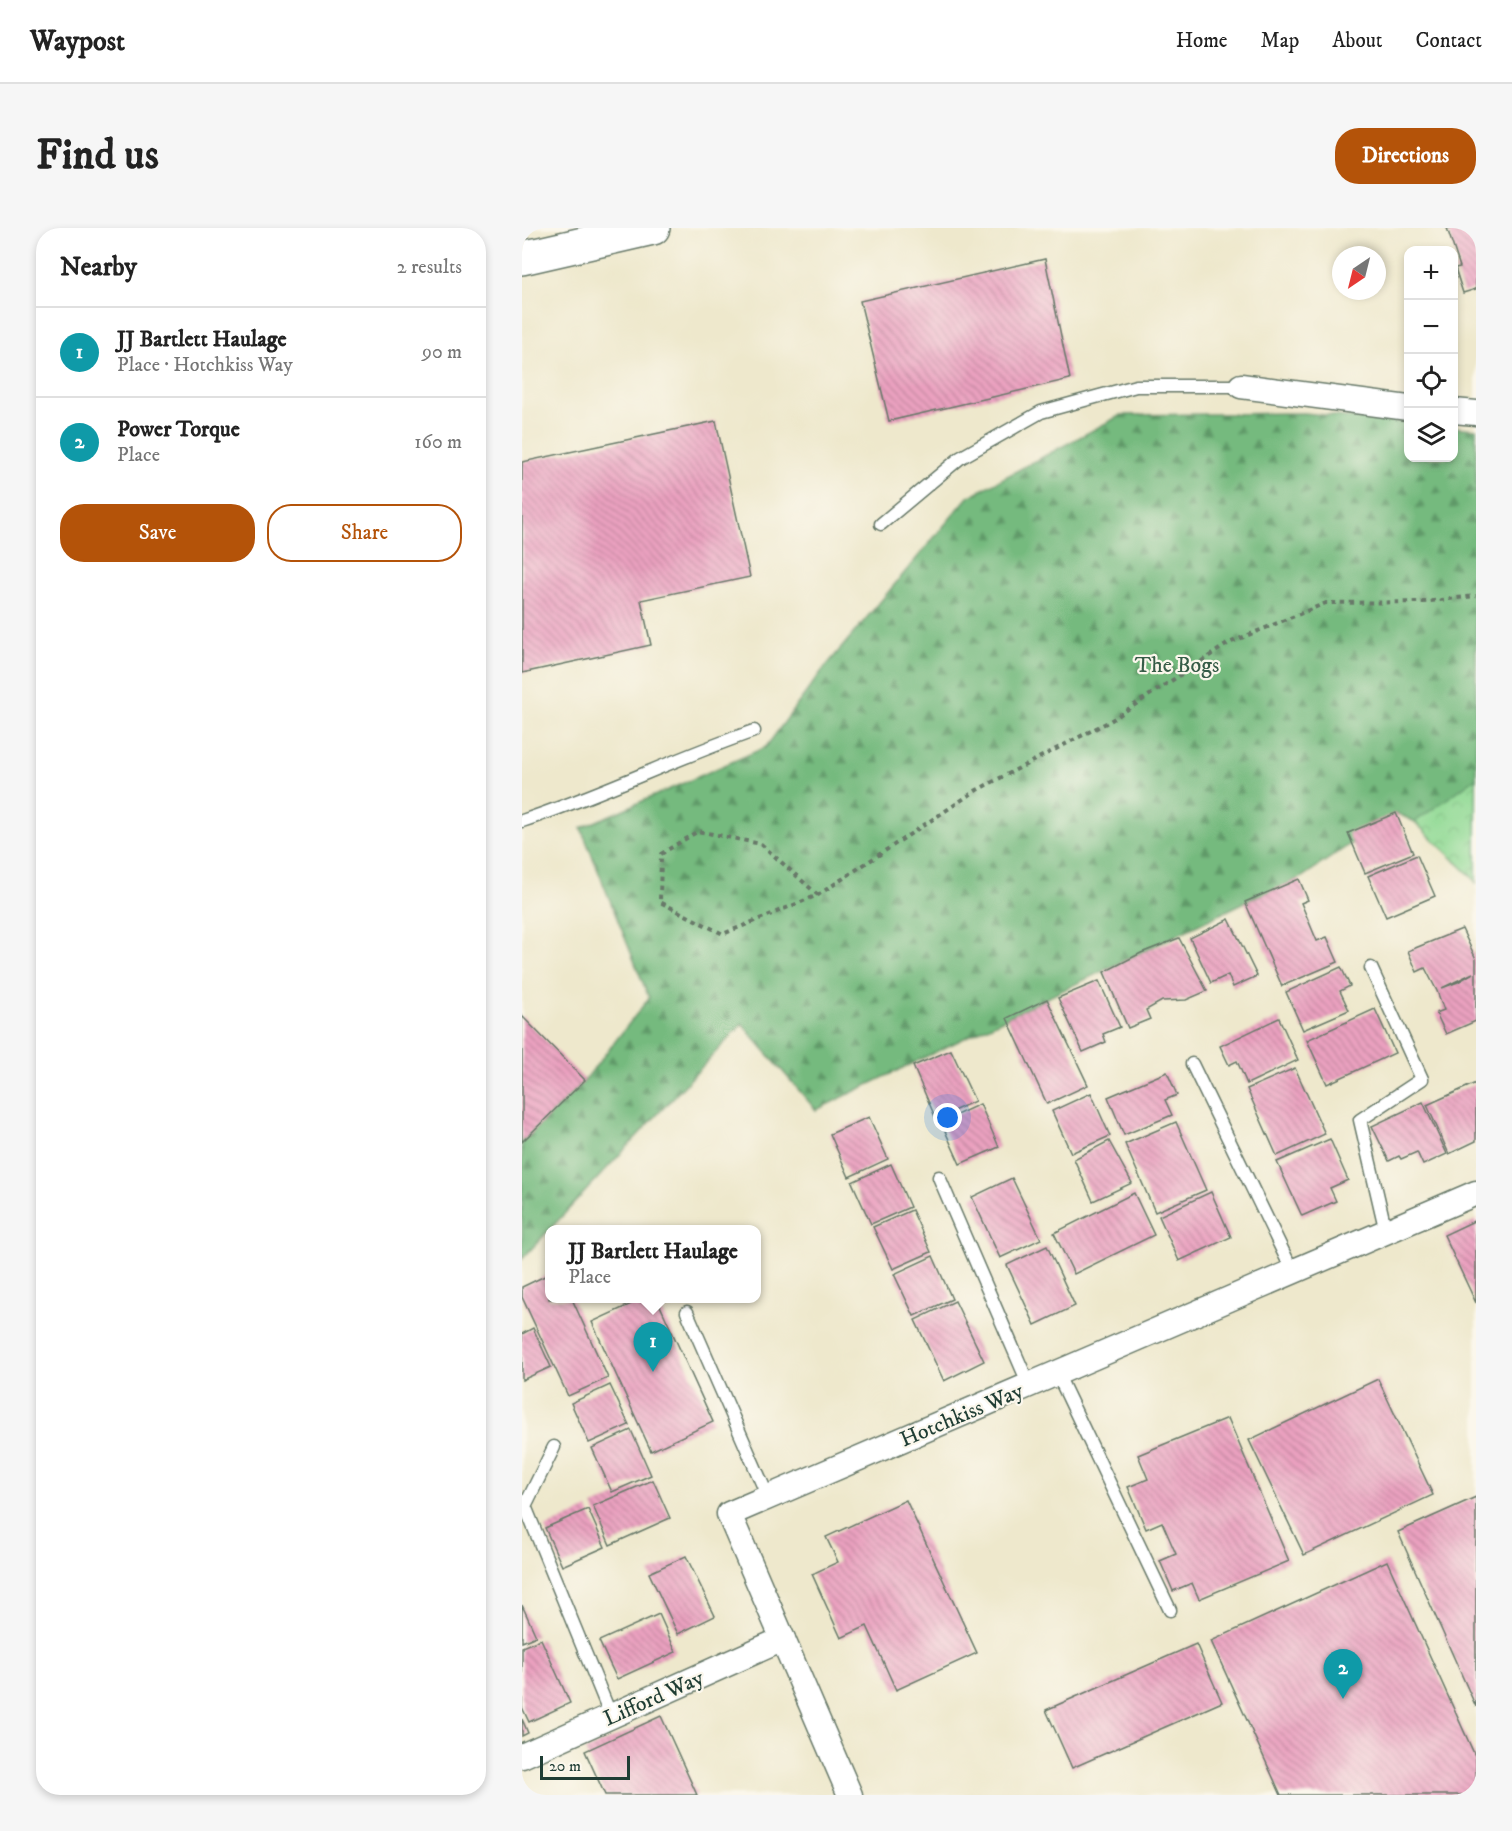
<!DOCTYPE html>
<meta charset="utf-8">
<style>
body{margin:0;font-family:"IM FELL DW Pica",serif;background:#f6f6f6;color:#222}
.controls{position:absolute;right:18px;top:18px;display:grid;overflow:hidden;border-radius:12px;box-shadow:0 3px 9px #0003}
.controls button{width:54px;height:54px;display:grid;place-items:center;padding:0;border:0;border-bottom:2px solid #e0e0e0;background:#fff;color:#222;font:30px sans-serif}
.compass{position:absolute;left:810px;top:18px;width:54px;height:54px;border-radius:50%;background:#fff;box-shadow:0 3px 9px #0003;rotate:215deg}
.scale{position:absolute;left:18px;bottom:15px;width:90px;box-sizing:border-box;padding-left:6px;border:3px solid #1f3d34;border-top:0;font-size:16px;line-height:21px;white-space:nowrap;color:#1f3d34;-webkit-text-stroke:4px #fbf7ec;paint-order:stroke}
.you{position:absolute;left:426px;top:890px;width:21px;height:21px;margin:-15px;border:4px solid #fff;border-radius:50%;background:#1a73e8;box-shadow:0 0 0 9px #1a73e833}
.badge{display:grid;place-items:center;width:39px;height:39px;border-radius:50%;background:#b45309;color:#fff;font-size:20px;font-weight:700}
.pin{position:absolute;translate:-50% -50px;filter:drop-shadow(0 2px 3px #0008)}
.pin::after{content:'';position:absolute;top:32px;width:21px;height:18px;background:inherit;clip-path:polygon(0 0,100% 0,50% 100%)}
.popup{position:absolute;left:23px;top:997px;width:216px;height:78px;box-sizing:border-box;display:grid;place-content:center;border-radius:12px;background:#fff;filter:drop-shadow(0 2px 4px #0005);font-size:20px;white-space:nowrap;color:#767676}
.popup b{font-size:22px;color:#222}
.popup::after{content:'';position:absolute;left:50%;top:100%;margin-left:-12px;border:12px solid transparent;border-top-color:#fff}
.list{margin:0;padding:0;list-style:none}
h2{display:flex;justify-content:space-between;align-items:center;height:78px;margin:0;padding:0 24px;font-size:26px}
h2 small{font-size:20px;font-weight:400;color:#767676}
.list li{display:grid;grid-template-columns:39px 1fr auto;gap:18px;align-items:center;box-sizing:border-box;height:90px;padding:0 24px;border-top:2px solid #e0e0e0}
.list b{display:block;font-size:22px;white-space:nowrap}
.list p{margin:0;font-size:20px;white-space:nowrap;color:#767676}
.list em{font-size:20px;font-style:normal;color:#767676}
.actions{display:flex;gap:12px;padding:18px 24px}
.actions a{flex:1;padding:14px 0;border:2px solid #b45309;border-radius:24px;text-align:center;font-size:21px;color:#b45309}
.actions .main{background:#b45309;color:#fff}
.icon{flex:none;width:33px;height:33px;fill:none;stroke:currentColor;stroke-width:2;stroke-linecap:round;stroke-linejoin:round}
.map{position:relative;flex:none;width:954px;height:1567px;overflow:hidden;border-radius:24px}
header{display:flex;align-items:center;gap:36px;box-sizing:border-box;height:84px;padding:0 30px;background:#fff;border-bottom:2px solid #e0e0e0}
header strong{font-size:28px}
nav{display:flex;gap:33px;margin-inline-start:auto;font-size:21px}
.intro{display:flex;align-items:center;justify-content:space-between;box-sizing:border-box;height:144px;padding:0 36px}
h1{margin:0;font-size:42px}
.button{padding:15px 27px;border-radius:24px;background:#b45309;color:#fff;font-size:21px;font-weight:700}
main{display:flex;gap:36px;padding:0 36px}
aside{flex:1;background:#fff;border-radius:24px;box-shadow:0 3px 9px #0003}
.map>svg:first-child{display:block}
.forest{fill:url(#forest-firs);stroke:#4a7c59;stroke-width:1.5}
.park{fill:url(#park-crowns);stroke:#588c64;stroke-width:1.5}
.building{fill:url(#building-back-hatch);fill-rule:evenodd}
.lines{fill:none;stroke-linecap:round;stroke-linejoin:round}
.service-casing{stroke:#677969;stroke-width:15}
.minor-casing{stroke:#677969;stroke-width:27}
.trunk-casing{stroke:#677969;stroke-width:36}
.path{stroke:#677969;stroke-width:4;stroke-dasharray:4.5 4.5;stroke-linecap:butt}
.service{stroke:#fff;stroke-width:12}
.minor{stroke:#fff;stroke-width:24}
.trunk{stroke:#fff;stroke-width:33}
.labels{text-anchor:middle;stroke-width:4.5;stroke-linejoin:round;paint-order:stroke}
.park-label{font-size:22px;fill:#365c47;stroke:#fbf7ec}
.street-label{font-size:22px;fill:#1f3d34;stroke:#fbf7ec}
</style>
<header>
<strong>Waypost</strong>
<nav><a>Home</a><a>Map</a><a>About</a><a>Contact</a></nav>
</header>
<div class="intro"><h1>Find us</h1><a class="button">Directions</a></div>
<main>
<aside>
<h2>Nearby<small>2 results</small></h2>
<ul class="list">
<li><span class="badge" style="background:#0f9aa8">1</span><div><b>JJ Bartlett Haulage</b><p>Place · Hotchkiss Way</p></div><em>90 m</em></li>
<li><span class="badge" style="background:#0f9aa8">2</span><div><b>Power Torque</b><p>Place</p></div><em>160 m</em></li>
</ul>
<div class="actions"><a class="main">Save</a><a>Share</a></div>
</aside>
<div class="map">
<svg width="954" height="1567" viewBox="0 0 954 1567">
<defs>
<pattern id="forest-firs" width="22" height="20" patternUnits="userSpaceOnUse" patternTransform="scale(1.5)"><rect width="22" height="20" fill="#75ba7e"/><path d="M5 1l3.5 6h-7zM16 11l3.5 6h-7z" fill="#5f9868"/></pattern>
<pattern id="park-crowns" width="20" height="18" patternUnits="userSpaceOnUse" patternTransform="scale(1.5)"><rect width="20" height="18" fill="#92da95"/><path d="M2 6a3 3 0 1 1 6 0M12 15a3 3 0 1 1 6 0" fill="none" stroke="#7dbc81"/></pattern>
<pattern id="building-back-hatch" width="6" height="6" patternUnits="userSpaceOnUse" patternTransform="scale(1.5)"><rect width="6" height="6" fill="#eba1c0"/><path d="M-1 5l2 2M0 0l6 6M5-1l2 2" fill="none" stroke="#be849d"/></pattern>
</defs>
<rect width="100%" height="100%" fill="#fbf7ec"/>
<filter id="ink" filterUnits="userSpaceOnUse"><feTurbulence type="fractalNoise" baseFrequency=".0167" numOctaves="2"/><feDisplacementMap in="SourceGraphic" scale="12" xChannelSelector="R" yChannelSelector="G"/><feConvolveMatrix kernelMatrix="1 2 1 2 8 2 1 2 1" color-interpolation-filters="sRGB"/></filter>
<filter id="wash" filterUnits="userSpaceOnUse"><feTurbulence type="fractalNoise" baseFrequency=".008" numOctaves="4" result="noise"/><feDisplacementMap in="SourceGraphic" scale="24" xChannelSelector="R" yChannelSelector="G"/><feGaussianBlur stdDeviation="1.35" result="paint"/><feColorMatrix in="noise" values="0 0 0 0 0 0 0 0 0 0 0 0 0 0 0 0 0 1.4 0 .05"/><feComposite in="paint" operator="in"/></filter>
<g filter="url(#wash)">
<rect width="100%" height="100%" fill="#eee8cc"/>
<!-- forest -->
<path class="forest" d="M 782,185 L 886,195 L 886,230 L 932,230 L 932,199 L 954,201 L 954,550 L 893,594 L 874,585 L 777,651 L 723,674 L 294,882 L 220,796 L 0,1031 L 0,914 L 63,852 L 127,770 L 59,600 L 244,519 L 300,443 L 446,269 L 599,187 Z"/>
<!-- park -->
<path class="park" d="M 954,550 L 954,655 L 950,649 L 893,594 Z"/>
<g id="blocks">
<!-- building -->
<g class="building">
<path d="M 925,0 L 954,0 L 954,61 L 941,65 L 933,40 L 938,39 Z"/>
<path d="M 523,31 L 548,151 L 367,193 L 338,73 Z"/>
<path d="M 194,193 L 228,349 L 119,372 L 129,417 L 0,445 L 0,234 Z"/>
<path d="M 874,585 L 891,625 L 843,645 L 826,605 Z"/>
<path d="M 895,627 L 913,668 L 864,689 L 846,648 Z"/>
<path d="M 777,651 L 786,672 L 779,675 L 795,713 L 805,709 L 816,734 L 760,758 L 723,674 Z"/>
<path d="M 707,691 L 735,748 L 711,759 L 706,747 L 689,755 L 668,710 Z"/>
<path d="M 940,701 L 954,731 L 954,793 L 924,806 L 914,785 L 922,782 L 915,763 L 903,740 L 895,744 L 886,723 ZM 951,745 L 936,754 L 920,760 Z"/>
<path d="M 657,710 L 685,763 L 664,772 L 640,773 L 624,782 L 628,791 L 606,800 L 582,744 L 619,725 Z"/>
<path d="M 819,739 L 828,758 L 818,763 L 827,782 L 781,802 L 764,764 Z"/>
<path d="M 577,753 L 598,799 L 581,806 L 584,814 L 561,824 L 536,770 Z"/>
<path d="M 525,771 L 566,857 L 525,876 L 485,790 Z"/>
<path d="M 853,781 L 873,825 L 805,856 L 785,812 Z"/>
<path d="M 0,788 L 63,852 L 0,914 Z"/>
<path d="M 757,790 L 776,832 L 725,856 L 715,833 L 707,837 L 698,818 Z"/>
<path d="M 429,822 L 453,873 L 414,891 L 391,838 Z"/>
<path d="M 773,840 L 803,906 L 755,928 L 725,861 Z"/>
<path d="M 645,844 L 655,867 L 643,872 L 650,887 L 602,907 L 586,869 Z"/>
<path d="M 954,855 L 954,913 L 927,926 L 905,877 Z"/>
<path d="M 569,865 L 588,908 L 549,925 L 530,883 Z"/>
<path d="M 901,874 L 925,926 L 901,937 L 895,924 L 879,931 L 877,928 L 867,933 L 850,898 Z"/>
<path d="M 458,876 L 477,919 L 438,936 L 419,894 Z"/>
<path d="M 347,889 L 366,931 L 327,949 L 308,906 Z"/>
<path d="M 654,894 L 684,962 L 633,984 L 603,916 Z"/>
<path d="M 808,911 L 826,952 L 808,960 L 814,973 L 780,988 L 755,934 Z"/>
<path d="M 587,913 L 610,955 L 571,973 L 552,931 Z"/>
<path d="M 369,936 L 388,979 L 349,996 L 330,954 Z"/>
<path d="M 490,950 L 519,1011 L 478,1030 L 450,969 Z"/>
<path d="M 689,964 L 709,1009 L 657,1033 L 637,988 Z"/>
<path d="M 612,965 L 632,1007 L 552,1046 L 532,1005 Z"/>
<path d="M 390,982 L 409,1024 L 371,1041 L 351,999 Z"/>
<path d="M 954,992 L 954,1075 L 922,1007 Z"/>
<path d="M 525,1018 L 553,1078 L 513,1097 L 485,1037 Z"/>
<path d="M 411,1028 L 430,1071 L 392,1088 L 372,1046 Z"/>
<path d="M 27,1046 L 27,1071 L 50,1071 L 86,1150 L 46,1168 L 0,1069 L 0,1059 Z"/>
<path d="M 120,1071 L 135,1071 L 191,1194 L 129,1223 L 70,1094 Z"/>
<path d="M 433,1073 L 462,1133 L 422,1153 L 393,1092 Z"/>
<path d="M 11,1100 L 29,1139 L 0,1152 L 0,1106 Z"/>
<path d="M 856,1151 L 911,1267 L 782,1327 L 727,1212 Z"/>
<path d="M 88,1157 L 107,1197 L 67,1215 L 49,1175 Z"/>
<path d="M 706,1190 L 767,1333 L 677,1371 L 670,1355 L 651,1363 L 638,1333 L 654,1326 L 640,1294 L 624,1301 L 606,1259 L 626,1251 L 616,1227 Z"/>
<path d="M 109,1202 L 129,1247 L 90,1264 L 70,1220 Z"/>
<path d="M 131,1252 L 148,1290 L 88,1317 L 71,1278 Z"/>
<path d="M 954,1269 L 954,1479 L 876,1304 Z"/>
<path d="M 384,1272 L 455,1425 L 374,1462 L 345,1398 L 319,1410 L 290,1346 L 316,1334 L 304,1309 Z"/>
<path d="M 66,1281 L 83,1319 L 40,1338 L 23,1300 Z"/>
<path d="M 164,1328 L 193,1388 L 156,1406 L 127,1345 Z"/>
<path d="M 865,1333 L 954,1530 L 954,1567 L 759,1567 L 689,1413 Z"/>
<path d="M 0,1377 L 14,1408 L 0,1414 Z"/>
<path d="M 137,1386 L 154,1424 L 95,1451 L 77,1413 Z"/>
<path d="M 19,1411 L 48,1475 L 7,1494 L 0,1479 L 0,1419 Z"/>
<path d="M 674,1416 L 700,1474 L 550,1540 L 524,1482 Z"/>
<path d="M 139,1488 L 175,1567 L 83,1567 L 63,1523 Z"/>
<path d="M 0,1491 L 6,1505 L 0,1508 Z"/>
</g>
</g>
</g>
<g filter="url(#ink)">
<use href="#blocks" fill-opacity="0" stroke="#677969" stroke-width="1.5"/>
<g class="lines">
<!-- service casing -->
<g class="service-casing">
<g id="service">
<path d="M 359,296 L 438,230 L 519,184 L 614,158 L 719,158"/>
<path d="M 0,593 C 79,567 153,530 232,503"/>
<path d="M 849,740 L 900,851 L 838,892 L 864,1004"/>
<path d="M 670,836 L 771,1044"/>
<path d="M 417,949 L 507,1157"/>
<path d="M 165,1084 L 246,1269"/>
<path d="M 535,1145 L 648,1382"/>
<path d="M 32,1219 L 3,1278 L 89,1488"/>
</g>
</g>
<!-- minor casing -->
<g class="minor-casing">
<g id="minor">
<path d="M 719,158 L 886,180"/>
<path d="M 932,183 L 954,185"/>
<path d="M 0,1528 L 261,1411"/>
<path d="M 328,1567 L 207,1286 L 954,965"/>
</g>
</g>
<!-- trunk casing -->
<g class="trunk-casing">
<path id="trunk" d="M 0,30 L 131,0"/>
</g>
<!-- path -->
<path class="path" d="M 296,667 L 239,616 L 176,603 L 139,626 L 138,674 L 201,706 L 296,667 L 455,562 L 588,493 L 707,415 L 804,375 L 901,374 L 954,368"/>
<!-- service -->
<use href="#service" class="service"/>
<!-- minor -->
<use href="#minor" class="minor"/>
<!-- trunk -->
<use href="#trunk" class="trunk"/>
</g>
</g>
<g class="labels">
<!-- park labels -->
<g class="park-label">
<text x="655" y="444">The Bogs</text>
</g>
<!-- street labels -->
<g class="street-label">
<text transform="translate(439 1186) rotate(-23)" y="8">Hotchkiss Way</text>
<text transform="translate(131 1469) rotate(-24)" y="8">Lifford Way</text>
</g>
</g>
</svg>
<div class="controls">
<button>+</button>
<button>−</button>
<button><svg class="icon" aria-label="locate" viewBox="0 0 24 24"><circle cx="12" cy="12" r="6"/><path d="M12 2v4M12 18v4M2 12h4M18 12h4"/></svg></button>
<button><svg class="icon" aria-label="layers" viewBox="0 0 24 24"><path d="M12 4l9 5-9 5-9-5zM3 14l9 5 9-5"/></svg></button>
</div>
<svg class="compass" viewBox="-18 -18 36 36"><path d="M0-13l5 13h-10z" fill="#e53935"/><path d="M0 13l5-13h-10z" fill="#767676"/></svg>
<div class="scale">20 m</div>
<div class="you"></div>
<div class="pin badge" style="left:131px;top:1144px;background:#0f9aa8">1</div>
<div class="popup"><b>JJ Bartlett Haulage</b>Place</div>
<div class="pin badge" style="left:821px;top:1471px;background:#0f9aa8">2</div>
</div>
</main>
